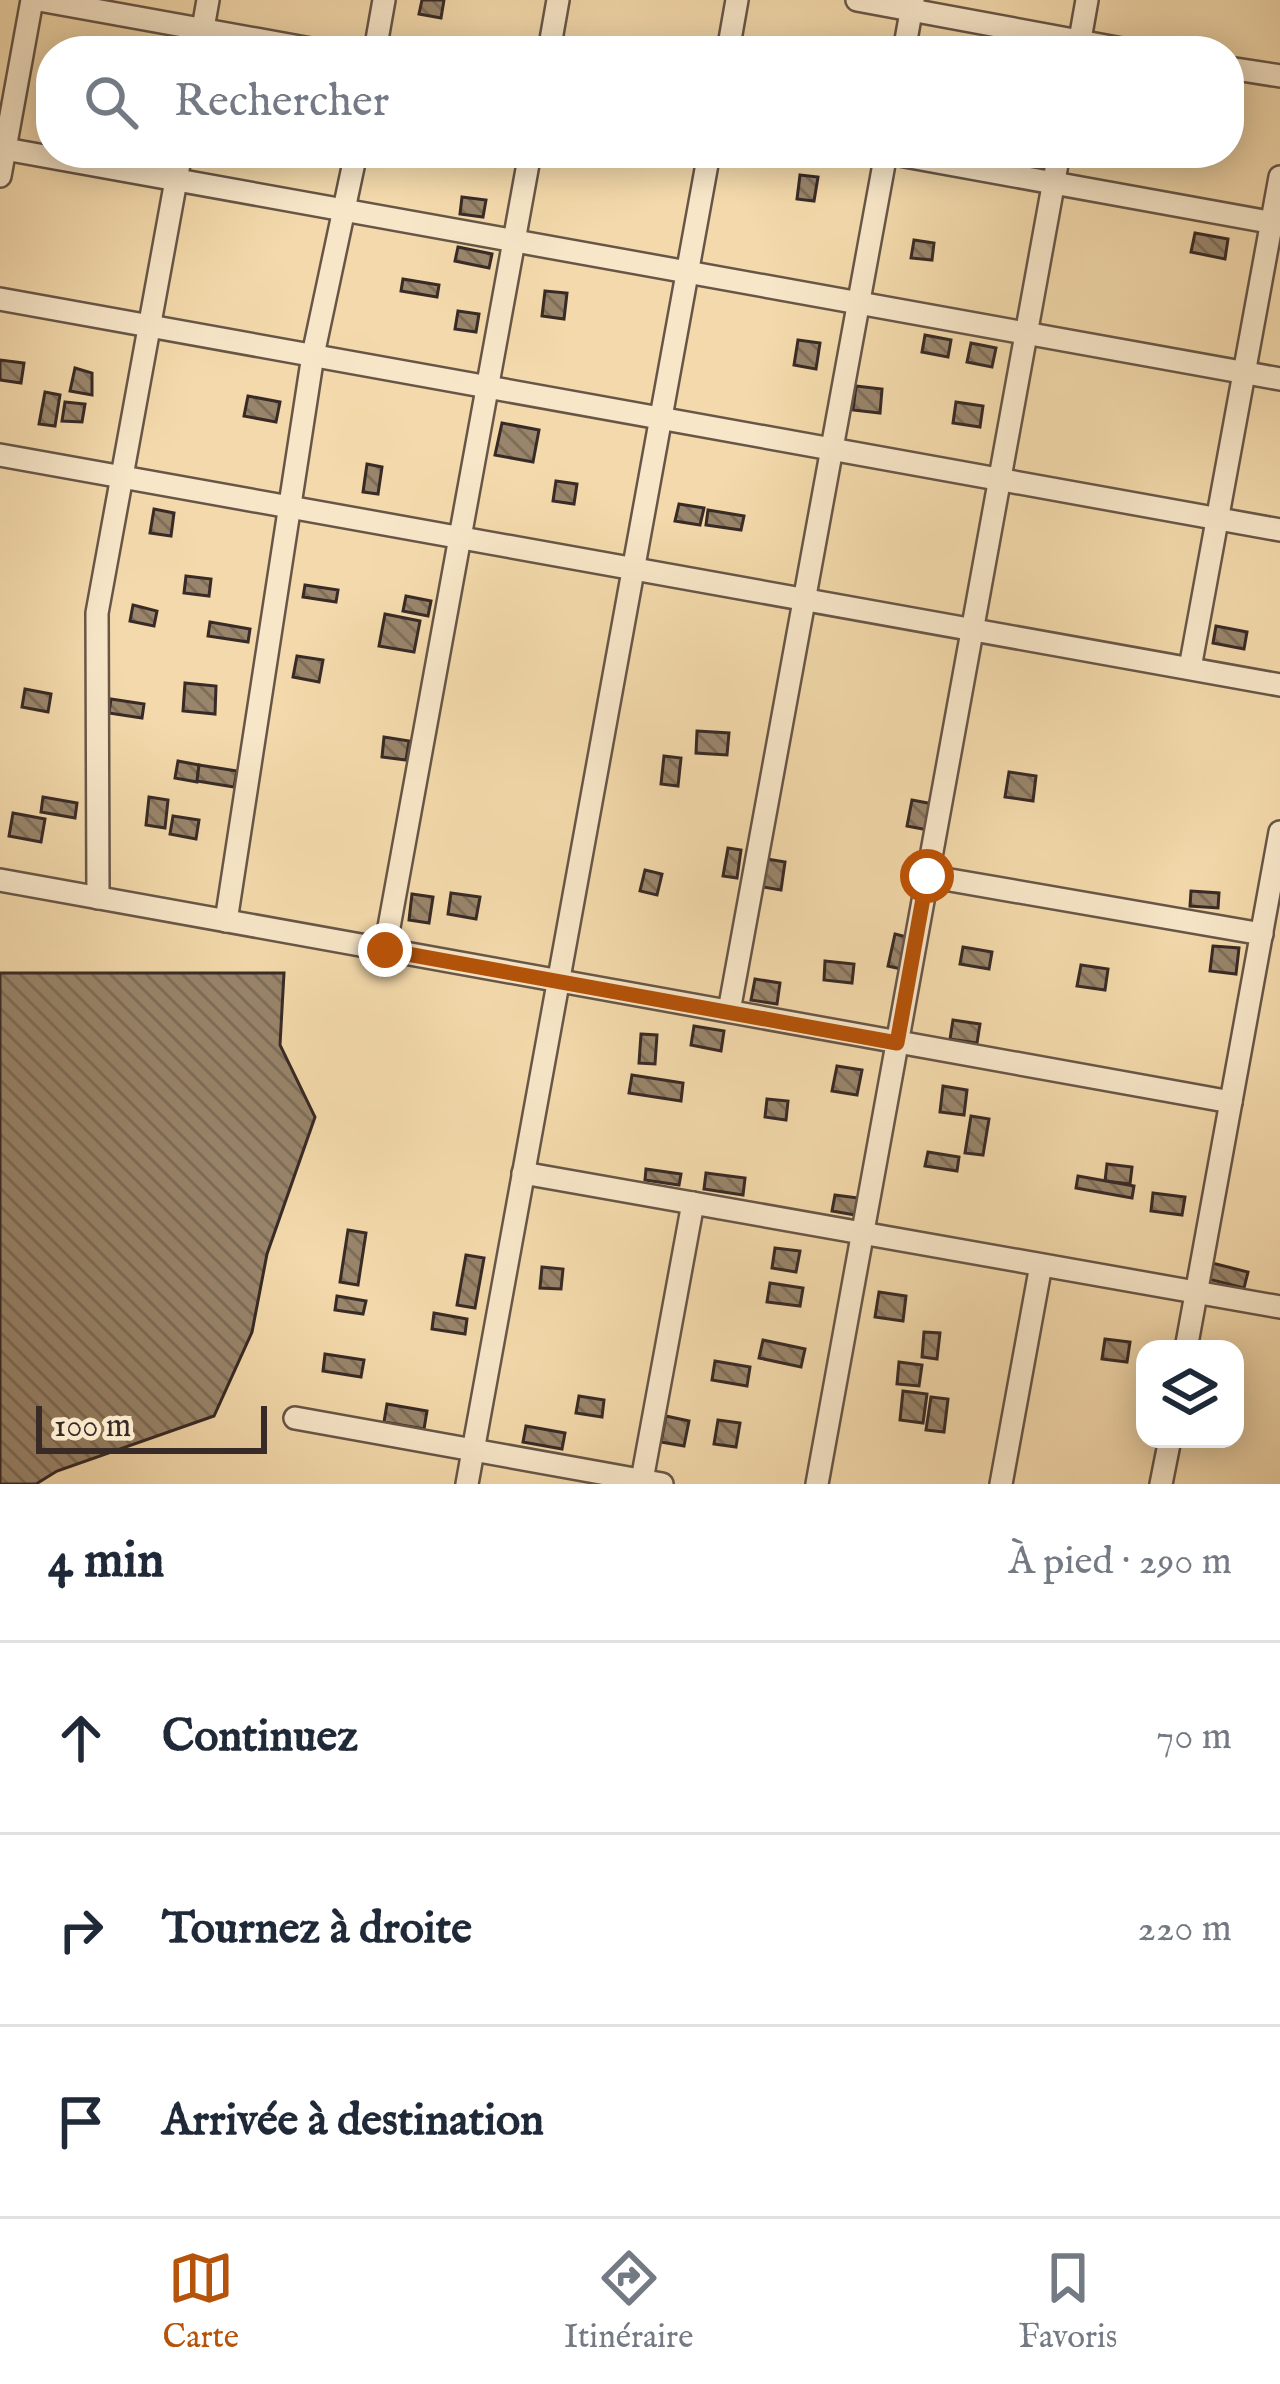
<!DOCTYPE html>
<html lang="fr">
<meta charset="utf-8">
<style>
body{margin:0;font-family:"IM FELL English",serif;background:#f6f6f7;color:#1f2937}
.controls{position:absolute;right:36px;bottom:36px;display:grid;overflow:hidden;border-radius:24px;box-shadow:0 6px 30px #0003}
.controls button{width:108px;height:108px;display:grid;place-items:center;padding:0;border:0;border-bottom:3px solid #e0e1e3;background:#fff;color:#1f2937;font:60px sans-serif}
.scale{position:absolute;left:36px;bottom:30px;width:231px;box-sizing:border-box;padding-left:12px;border:6px solid #382a26;border-top:0;font-size:33px;line-height:42px;white-space:nowrap;color:#382a26;-webkit-text-stroke:9px #f7e6c8;paint-order:stroke}
.stop{position:absolute;width:36px;height:36px;margin:-27px;border:9px solid #b45309;border-radius:50%;background:#fff}
.stop.end{background:#b45309;border-color:#fff;box-shadow:0 3px 12px #0008}
.list{margin:0;padding:0;list-style:none}
h2{display:flex;justify-content:space-between;align-items:center;height:156px;margin:0;padding:0 48px;font-size:51px}
h2 small{font-size:39px;font-weight:400;color:#747a83}
.list li{display:grid;grid-template-columns:78px 1fr auto;gap:36px;align-items:center;box-sizing:border-box;height:192px;padding:0 48px;border-top:3px solid #e0e1e3}
.list b{display:block;font-size:45px;white-space:nowrap}
.list em{font-size:39px;font-style:normal;color:#747a83}
.icon{flex:none;width:66px;height:66px;fill:none;stroke:currentColor;stroke-width:2;stroke-linecap:round;stroke-linejoin:round}
.map{position:relative;flex:none;width:1280px;height:1484px;overflow:hidden}
.search{position:absolute;background:#fff;box-shadow:0 6px 30px #0003;left:36px;right:36px;top:36px;height:132px;display:flex;align-items:center;gap:30px;box-sizing:border-box;padding:0 42px;border-radius:48px;color:#747a83;font-size:45px}
.sheet{height:732px;background:#fff}
nav{display:flex;justify-content:space-around;align-items:center;box-sizing:border-box;height:168px;border-top:3px solid #e0e1e3;background:#fff;font-size:33px;color:#747a83}
nav a{display:grid;justify-items:center;gap:6px}
nav .on{color:#b45309}
.map>svg:first-child{display:block}
.building{fill:url(#building-back-hatch);stroke:#382a26;stroke-width:3}
.lines{fill:none;stroke-linecap:round;stroke-linejoin:round}
.minor-casing{stroke:#675647;stroke-width:26}
.minor{stroke:#f7e6c8;stroke-width:21}
.route{stroke:#b45309;stroke-width:15}
</style>
<div class="map">
<svg width="1280" height="1484" viewBox="0 0 1280 1484">
<defs>
<pattern id="building-back-hatch" width="6" height="6" patternUnits="userSpaceOnUse" patternTransform="scale(3)"><rect width="6" height="6" fill="#99856b"/><path d="M-1 5l2 2M0 0l6 6M5-1l2 2" fill="none" stroke="#7e6d58"/></pattern>
</defs>
<rect width="100%" height="100%" fill="#f3d9ab"/>
<filter id="stains"><feTurbulence type="fractalNoise" baseFrequency=".00167" numOctaves="4"/><feColorMatrix values="0 0 0 0 .2 0 0 0 0 .09 0 0 0 0 .02 0 0 0 .5 -.17"/></filter>
<radialGradient id="worn" r=".72"><stop offset=".6" stop-color="#630" stop-opacity="0"/><stop offset="1" stop-color="#630" stop-opacity=".3"/></radialGradient>
<!-- building -->
<g class="building">
<path d="M 422,0 L 444,0 L 441,18 L 419,14 Z"/>
<path d="M 800,175 L 818,177 L 814,201 L 797,199 Z"/>
<path d="M 462,197 L 486,200 L 483,217 L 460,214 Z"/>
<path d="M 1195,233 L 1228,239 L 1225,259 L 1191,252 Z"/>
<path d="M 914,240 L 934,243 L 932,260 L 911,258 Z"/>
<path d="M 458,247 L 492,254 L 489,268 L 455,261 Z"/>
<path d="M 403,279 L 439,285 L 437,297 L 401,291 Z"/>
<path d="M 545,291 L 567,293 L 564,319 L 542,316 Z"/>
<path d="M 458,311 L 479,314 L 476,332 L 455,329 Z"/>
<path d="M 925,335 L 951,340 L 948,357 L 922,352 Z"/>
<path d="M 798,340 L 820,343 L 816,369 L 794,365 Z"/>
<path d="M 971,343 L 996,348 L 992,367 L 967,362 Z"/>
<path d="M 0,360 L 24,363 L 21,383 L 0,380 Z"/>
<path d="M 75,368 L 92,373 L 92,395 L 70,391 Z"/>
<path d="M 856,386 L 882,389 L 880,413 L 853,410 Z"/>
<path d="M 45,392 L 60,395 L 55,426 L 39,424 Z"/>
<path d="M 248,396 L 280,402 L 276,422 L 244,416 Z"/>
<path d="M 65,402 L 85,404 L 82,422 L 62,421 Z"/>
<path d="M 956,402 L 983,406 L 980,427 L 953,423 Z"/>
<path d="M 502,423 L 539,430 L 533,462 L 495,455 Z"/>
<path d="M 367,464 L 382,467 L 378,494 L 363,492 Z"/>
<path d="M 556,481 L 577,484 L 574,504 L 553,501 Z"/>
<path d="M 679,504 L 704,508 L 700,525 L 675,521 Z"/>
<path d="M 154,509 L 174,513 L 171,536 L 150,533 Z"/>
<path d="M 708,510 L 744,516 L 741,530 L 706,525 Z"/>
<path d="M 186,576 L 211,579 L 209,596 L 184,593 Z"/>
<path d="M 305,585 L 338,590 L 336,602 L 303,597 Z"/>
<path d="M 406,596 L 431,601 L 428,616 L 403,611 Z"/>
<path d="M 133,605 L 157,611 L 154,626 L 130,621 Z"/>
<path d="M 385,614 L 420,621 L 414,652 L 379,646 Z"/>
<path d="M 210,622 L 250,629 L 248,642 L 208,636 Z"/>
<path d="M 1216,626 L 1247,632 L 1244,649 L 1213,643 Z"/>
<path d="M 297,656 L 323,660 L 319,682 L 293,677 Z"/>
<path d="M 185,683 L 216,686 L 215,714 L 183,711 Z"/>
<path d="M 25,689 L 51,694 L 48,712 L 22,707 Z"/>
<path d="M 111,699 L 144,704 L 142,718 L 109,713 Z"/>
<path d="M 697,731 L 729,733 L 727,755 L 696,753 Z"/>
<path d="M 384,737 L 409,741 L 406,760 L 382,757 Z"/>
<path d="M 664,756 L 681,758 L 678,786 L 661,784 Z"/>
<path d="M 178,761 L 199,765 L 197,782 L 175,778 Z"/>
<path d="M 199,765 L 237,771 L 234,787 L 197,781 Z"/>
<path d="M 1009,772 L 1036,776 L 1033,801 L 1005,797 Z"/>
<path d="M 43,797 L 77,803 L 75,818 L 41,812 Z"/>
<path d="M 149,797 L 168,800 L 165,828 L 146,825 Z"/>
<path d="M 912,800 L 933,804 L 928,830 L 907,826 Z"/>
<path d="M 13,813 L 45,819 L 41,842 L 9,836 Z"/>
<path d="M 173,816 L 199,820 L 196,839 L 170,834 Z"/>
<path d="M 728,848 L 741,850 L 737,878 L 723,876 Z"/>
<path d="M 767,859 L 785,862 L 781,890 L 763,887 Z"/>
<path d="M 645,870 L 662,874 L 657,895 L 640,891 Z"/>
<path d="M 1191,891 L 1219,893 L 1218,908 L 1190,906 Z"/>
<path d="M 451,893 L 480,897 L 476,919 L 448,914 Z"/>
<path d="M 412,894 L 433,897 L 429,923 L 409,920 Z"/>
<path d="M 895,934 L 907,937 L 901,969 L 888,966 Z"/>
<path d="M 1213,946 L 1239,948 L 1236,974 L 1210,971 Z"/>
<path d="M 963,947 L 992,952 L 989,969 L 960,964 Z"/>
<path d="M 825,961 L 854,964 L 852,983 L 824,980 Z"/>
<path d="M 1081,965 L 1108,969 L 1105,990 L 1077,986 Z"/>
<path d="M 0,973 L 284,973 L 280,1045 L 315,1117 L 267,1254 L 252,1332 L 214,1416 L 57,1471 L 36,1484 L 0,1484 Z"/>
<path d="M 755,979 L 780,983 L 777,1004 L 751,1000 Z"/>
<path d="M 953,1020 L 980,1024 L 977,1043 L 950,1039 Z"/>
<path d="M 694,1026 L 724,1031 L 721,1051 L 691,1045 Z"/>
<path d="M 641,1034 L 657,1035 L 655,1064 L 639,1063 Z"/>
<path d="M 837,1066 L 862,1070 L 857,1095 L 832,1091 Z"/>
<path d="M 632,1075 L 683,1083 L 681,1101 L 629,1093 Z"/>
<path d="M 943,1086 L 967,1090 L 964,1115 L 940,1112 Z"/>
<path d="M 767,1099 L 788,1101 L 786,1120 L 765,1117 Z"/>
<path d="M 971,1116 L 989,1119 L 983,1155 L 965,1153 Z"/>
<path d="M 928,1152 L 959,1157 L 957,1171 L 925,1166 Z"/>
<path d="M 1107,1164 L 1132,1167 L 1130,1184 L 1105,1181 Z"/>
<path d="M 646,1169 L 681,1174 L 679,1185 L 645,1180 Z"/>
<path d="M 706,1173 L 745,1178 L 743,1195 L 704,1189 Z"/>
<path d="M 1078,1176 L 1134,1186 L 1132,1198 L 1076,1188 Z"/>
<path d="M 1153,1193 L 1185,1197 L 1182,1215 L 1151,1211 Z"/>
<path d="M 835,1195 L 858,1198 L 855,1215 L 832,1211 Z"/>
<path d="M 348,1230 L 366,1233 L 358,1285 L 340,1282 Z"/>
<path d="M 775,1248 L 800,1251 L 796,1272 L 772,1268 Z"/>
<path d="M 466,1255 L 484,1258 L 475,1308 L 457,1305 Z"/>
<path d="M 1212,1263 L 1248,1272 L 1244,1288 L 1208,1279 Z"/>
<path d="M 542,1267 L 563,1269 L 561,1289 L 540,1288 Z"/>
<path d="M 770,1283 L 803,1288 L 800,1306 L 767,1302 Z"/>
<path d="M 879,1292 L 906,1296 L 903,1321 L 875,1317 Z"/>
<path d="M 337,1296 L 366,1301 L 363,1314 L 335,1310 Z"/>
<path d="M 434,1313 L 467,1319 L 465,1334 L 432,1329 Z"/>
<path d="M 924,1332 L 940,1333 L 937,1359 L 922,1357 Z"/>
<path d="M 1105,1339 L 1130,1342 L 1127,1362 L 1102,1359 Z"/>
<path d="M 763,1340 L 805,1349 L 801,1367 L 759,1358 Z"/>
<path d="M 325,1354 L 364,1360 L 361,1377 L 323,1371 Z"/>
<path d="M 715,1361 L 750,1367 L 747,1386 L 712,1380 Z"/>
<path d="M 899,1362 L 922,1365 L 919,1386 L 897,1384 Z"/>
<path d="M 903,1391 L 927,1394 L 923,1423 L 900,1420 Z"/>
<path d="M 579,1396 L 604,1400 L 602,1417 L 576,1413 Z"/>
<path d="M 931,1397 L 948,1399 L 944,1432 L 926,1430 Z"/>
<path d="M 387,1404 L 427,1411 L 424,1429 L 384,1422 Z"/>
<path d="M 666,1416 L 689,1421 L 684,1446 L 661,1442 Z"/>
<path d="M 718,1420 L 740,1423 L 736,1447 L 714,1444 Z"/>
<path d="M 526,1426 L 565,1433 L 562,1449 L 523,1442 Z"/>
</g>
<g class="lines">
<!-- minor casing -->
<g class="minor-casing">
<g id="minor">
<path d="M 39,0 L 322,51"/>
<path d="M 857,0 L 1133,51"/>
<path d="M 199,51 L 208,0"/>
<path d="M 375,51 L 384,0"/>
<path d="M 549,51 L 558,0"/>
<path d="M 728,51 L 737,0"/>
<path d="M 904,51 L 913,1"/>
<path d="M 1078,51 L 1087,0"/>
<path d="M 1229,68 L 1280,76"/>
<path d="M 0,148 L 1280,379"/>
<path d="M 888,153 L 1280,224"/>
<path d="M 0,176 L 32,0"/>
<path d="M 0,299 L 1280,530"/>
<path d="M 0,455 L 1280,685"/>
<path d="M 1190,668 L 1280,177"/>
<path d="M 927,876 L 1262,934"/>
<path d="M 0,880 L 1231,1102"/>
<path d="M 98,898 L 97,613 L 181,153"/>
<path d="M 226,921 L 313,355 L 356,153"/>
<path d="M 385,949 L 530,153"/>
<path d="M 729,1011 L 886,153"/>
<path d="M 523,1173 L 1280,1307"/>
<path d="M 1186,1349 L 1280,832"/>
<path d="M 295,1418 L 662,1484"/>
<path d="M 642,1480 L 693,1203"/>
<path d="M 467,1484 L 709,153"/>
<path d="M 817,1484 L 1059,153"/>
<path d="M 1001,1484 L 1041,1265"/>
<path d="M 1161,1484 L 1170,1439"/>
</g>
</g>
<!-- minor -->
<use href="#minor" class="minor"/>
</g>
<g class="lines">
<!-- route -->
<path class="route" d="M 385,950 L 897,1043 L 927,876"/>
</g>
<rect width="100%" height="100%" filter="url(#stains)"/>
<rect width="100%" height="100%" fill="url(#worn)"/>
</svg>
<div class="controls">
<button><svg class="icon" aria-label="layers" viewBox="0 0 24 24"><path d="M12 4l9 5-9 5-9-5zM3 14l9 5 9-5"/></svg></button>
</div>
<div class="scale">100 m</div>
<div class="stop" style="left:927px;top:876px"></div>
<div class="stop end" style="left:385px;top:950px"></div>
<div class="search"><svg class="icon" aria-label="search" viewBox="0 0 24 24"><circle cx="10" cy="10" r="6"/><path d="M15 15l6 6"/></svg>Rechercher</div>
</div>
<section class="sheet">
<h2>4 min<small>À pied · 290 m</small></h2>
<ul class="list">
<li><svg class="icon" aria-label="ahead" viewBox="0 0 24 24"><path d="M12 20V5M6 11l6-6 6 6"/></svg><div><b>Continuez</b></div><em>70 m</em></li>
<li><svg class="icon" aria-label="right" viewBox="0 0 24 24"><path d="M7 20v-9h11M14 6l5 5-5 5"/></svg><div><b>Tournez à droite</b></div><em>220 m</em></li>
<li><svg class="icon" aria-label="arrive" viewBox="0 0 24 24"><path d="M6 21V4h12l-3 4 3 4H6"/></svg><div><b>Arrivée à destination</b></div></li>
</ul>
</section>
<nav>
<a class="on"><svg class="icon" aria-label="map" viewBox="0 0 24 24"><path d="M3 6l6-2 6 2 6-2v14l-6 2-6-2-6 2zM9 4v14M15 6v14"/></svg>Carte</a>
<a><svg class="icon" aria-label="directions" viewBox="0 0 24 24"><path d="M12 3l9 9-9 9-9-9zM9 14v-3h6M13 9l2 2-2 2"/></svg>Itinéraire</a>
<a><svg class="icon" aria-label="saved" viewBox="0 0 24 24"><path d="M7 4h10v16l-5-4-5 4z"/></svg>Favoris</a>
</nav>
